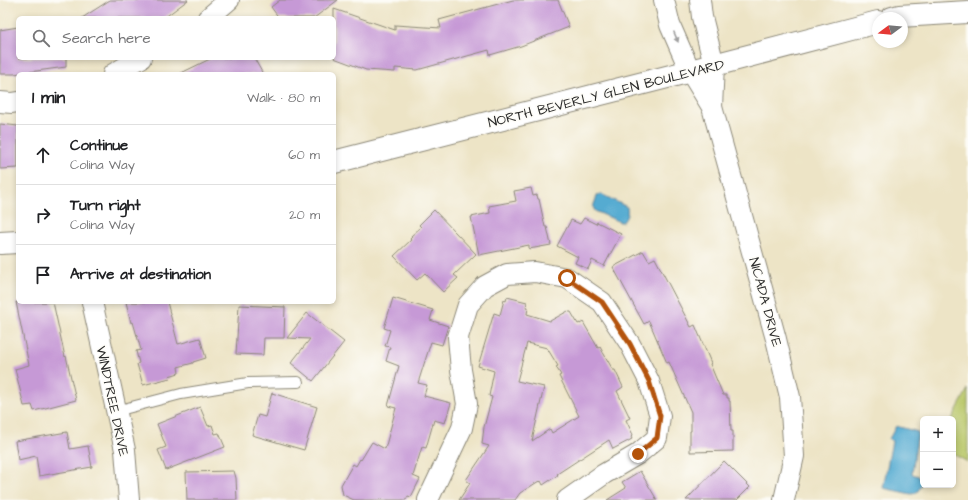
<!DOCTYPE html>
<meta charset="utf-8">
<style>
body{margin:0;font-family:"Architects Daughter",sans-serif;background:#f2f2f2;color:#202124}
.controls{position:absolute;right:12px;bottom:12px;display:grid;overflow:hidden;border-radius:6px;box-shadow:0 2px 6px #0003}
.controls button{width:36px;height:36px;display:grid;place-items:center;padding:0;border:0;border-bottom:1px solid #e0e0e0;background:#fff;color:#202124;font:20px sans-serif}
.compass{position:absolute;left:872px;top:12px;width:36px;height:36px;border-radius:50%;background:#fff;box-shadow:0 2px 6px #0003;rotate:254deg}
.stop{position:absolute;width:12px;height:12px;margin:-9px;border:3px solid #b45309;border-radius:50%;background:#fff}
.stop.end{background:#b45309;border-color:#fff;box-shadow:0 1px 4px #0008}
.list{margin:0;padding:0;list-style:none}
h2{display:flex;justify-content:space-between;align-items:center;height:52px;margin:0;padding:0 16px;font-size:17px}
h2 small{font-size:13px;font-weight:400;color:#757577}
.list li{display:grid;grid-template-columns:26px 1fr auto;gap:12px;align-items:center;box-sizing:border-box;height:60px;padding:0 16px;border-top:1px solid #e0e0e0}
.list b{display:block;font-size:15px;white-space:nowrap}
.list p{margin:0;font-size:13px;white-space:nowrap;color:#757577}
.list em{font-size:13px;font-style:normal;color:#757577}
.icon{flex:none;width:22px;height:22px;fill:none;stroke:currentColor;stroke-width:2;stroke-linecap:round;stroke-linejoin:round}
.map{position:relative;flex:none;width:968px;height:500px;overflow:hidden}
.search{position:absolute;background:#fff;box-shadow:0 2px 6px #0003;left:16px;top:16px;width:320px;height:44px;display:flex;align-items:center;gap:10px;box-sizing:border-box;padding:0 14px;border-radius:6px;color:#757577;font-size:15px}
.panel{position:absolute;background:#fff;box-shadow:0 2px 6px #0003;left:16px;top:72px;width:320px;height:232px;border-radius:6px}
.map>svg:first-child{display:block}
.green{fill:#bac86a;stroke:#727a4a}
.water{fill:#54abd1;stroke:#406b7e}
.building{fill:#c699d6;fill-rule:evenodd}
.lines{fill:none;stroke-linecap:round;stroke-linejoin:round}
.service-casing{stroke:#8c8878;stroke-width:12}
.minor-casing{stroke:#8c8878;stroke-width:22}
.secondary-casing{stroke:#8c8878;stroke-width:24}
.service{stroke:#fff;stroke-width:10}
.minor{stroke:#fff;stroke-width:20}
.secondary{stroke:#fff;stroke-width:22}
.oneway{fill:#a0a0a0}
.route{stroke:#b45309;stroke-width:5}
.labels{text-anchor:middle;stroke-width:3;stroke-linejoin:round;paint-order:stroke}
.street-label{font-size:14px;fill:#2b2b2b;stroke:#fdfcf7}
</style>
<div class="map">
<svg width="968" height="500" viewBox="0 0 968 500">
<rect width="100%" height="100%" fill="#fdfcf7"/>
<filter id="ink" filterUnits="userSpaceOnUse"><feTurbulence type="fractalNoise" baseFrequency=".025" numOctaves="2"/><feDisplacementMap in="SourceGraphic" scale="8" xChannelSelector="R" yChannelSelector="G"/><feConvolveMatrix kernelMatrix="1 2 1 2 8 2 1 2 1" color-interpolation-filters="sRGB"/></filter>
<filter id="wash" filterUnits="userSpaceOnUse"><feTurbulence type="fractalNoise" baseFrequency=".012" numOctaves="4" result="noise"/><feDisplacementMap in="SourceGraphic" scale="16" xChannelSelector="R" yChannelSelector="G"/><feGaussianBlur stdDeviation="0.9" result="paint"/><feColorMatrix in="noise" values="0 0 0 0 0 0 0 0 0 0 0 0 0 0 0 0 0 1.4 0 .05"/><feComposite in="paint" operator="in"/></filter>
<g filter="url(#wash)">
<rect width="100%" height="100%" fill="#ede4c6"/>
<!-- green -->
<path class="green" d="M 968,389 L 968,462 L 953,454 L 953,419 L 952,419 Z"/>
<!-- water -->
<g class="water">
<path d="M 601,194 L 627,207 C 628,213 627,217 623,222 L 620,222 L 595,211 L 593,207 L 597,196 Z"/>
<path d="M 896,426 L 918,432 L 912,474 L 919,476 L 922,483 C 920,489 917,494 911,494 L 883,488 L 892,441 L 889,439 Z"/>
</g>
<g id="blocks">
<!-- building -->
<g class="building">
<path d="M 110,0 L 188,0 L 164,18 L 82,18 Z"/>
<path d="M 280,0 L 338,0 L 314,18 L 279,18 L 271,7 Z"/>
<path d="M 513,0 L 558,0 L 569,27 L 521,46 L 490,55 L 489,50 L 417,70 L 395,68 L 395,72 L 366,70 L 334,58 L 334,9 L 395,30 L 395,25 L 441,28 L 439,20 Z"/>
<path d="M 18,27 L 18,58 L 66,58 L 66,67 L 14,74 L 0,74 L 0,30 Z"/>
<path d="M 212,58 L 254,58 L 263,74 L 179,74 Z"/>
<path d="M 0,124 L 18,126 L 18,168 L 0,169 Z"/>
<path d="M 531,188 L 533,196 L 537,195 L 538,199 L 539,199 L 545,227 L 547,227 L 551,245 L 529,249 L 529,245 L 479,255 L 471,217 L 490,213 L 489,206 L 516,201 L 514,191 Z"/>
<path d="M 434,210 L 476,254 L 454,275 L 458,278 L 443,292 L 425,273 L 417,280 L 394,256 L 411,240 L 410,239 L 412,237 L 411,236 L 421,227 L 419,225 Z"/>
<path d="M 584,218 L 596,224 L 597,222 L 621,234 L 604,266 L 592,260 L 588,269 L 575,263 L 578,257 L 557,246 L 571,220 L 580,224 Z"/>
<path d="M 643,251 L 649,261 L 655,258 L 691,327 L 695,325 L 711,363 L 710,364 L 723,395 L 727,395 L 727,398 L 729,398 L 729,401 L 730,401 L 731,431 L 733,431 L 733,451 L 690,452 L 690,431 L 691,431 L 691,412 L 669,362 L 667,363 L 649,321 L 644,324 L 613,267 Z"/>
<path d="M 507,297 L 527,302 L 526,308 L 528,308 L 527,314 L 550,321 L 568,311 L 569,312 L 571,312 L 578,324 L 580,323 L 580,324 L 583,322 L 598,348 L 600,347 L 613,370 L 615,370 L 623,387 L 617,391 L 630,418 L 626,420 L 633,435 L 631,437 L 632,439 L 613,449 L 609,440 L 557,474 L 558,475 L 543,485 L 541,481 L 540,482 L 539,481 L 520,493 L 515,500 L 459,500 L 470,483 L 466,480 L 489,446 L 482,444 L 484,427 L 492,397 L 489,396 L 494,371 L 478,366 L 494,313 L 500,315 L 504,300 L 506,301 ZM 527,343 L 547,348 L 558,366 L 556,367 L 561,375 L 559,376 L 579,416 L 552,433 L 550,429 L 532,441 L 544,387 L 517,381 Z"/>
<path d="M 393,298 L 433,310 L 430,320 L 448,326 L 442,345 L 431,342 L 418,383 L 427,385 L 424,396 L 451,403 L 445,423 L 434,420 L 426,448 L 422,447 L 413,476 L 420,479 L 411,497 L 408,496 L 406,500 L 354,500 L 343,495 L 341,485 L 353,464 L 356,466 L 360,459 L 361,460 L 372,442 L 385,449 L 396,408 L 388,406 L 399,366 L 386,361 L 390,347 L 385,346 L 390,330 L 384,328 Z"/>
<path d="M 16,302 L 53,302 L 65,357 L 66,356 L 76,400 L 34,411 L 32,405 L 24,406 L 15,369 L 29,365 Z"/>
<path d="M 126,302 L 167,302 L 178,344 L 200,338 L 206,358 L 193,362 L 193,363 L 178,367 L 179,373 L 169,376 L 170,378 L 143,385 L 137,364 L 139,363 L 136,351 L 141,350 L 133,322 L 131,323 Z"/>
<path d="M 239,305 L 285,307 L 284,338 L 264,338 L 263,355 L 236,354 Z"/>
<path d="M 307,313 L 344,342 L 313,381 L 291,363 L 310,339 L 287,338 Z"/>
<path d="M 272,393 L 317,407 L 304,450 L 252,435 L 258,415 L 265,417 Z"/>
<path d="M 200,407 L 208,426 L 212,425 L 215,434 L 219,433 L 225,447 L 166,470 L 158,450 L 166,447 L 157,424 Z"/>
<path d="M 67,432 L 70,449 L 88,446 L 92,467 L 39,476 L 36,456 L 18,460 L 15,441 Z"/>
<path d="M 724,461 L 750,487 L 737,500 L 686,500 Z"/>
<path d="M 234,471 L 236,478 L 237,500 L 187,500 L 186,472 Z"/>
<path d="M 640,471 L 657,500 L 607,500 L 626,488 L 622,482 Z"/>
</g>
</g>
</g>
<g filter="url(#ink)">
<use href="#blocks" fill-opacity="0" stroke="#8c8878" stroke-width="1"/>
<g class="lines">
<!-- service casing -->
<g class="service-casing">
<path id="service" d="M 116,411 L 181,394 L 248,383 L 298,382"/>
</g>
<!-- minor casing -->
<g class="minor-casing">
<g id="minor">
<path d="M 664,0 L 670,25 L 690,71 L 712,107 L 776,339 L 790,397 L 794,456 L 784,500"/>
<path d="M 700,0 L 702,17 L 714,65 L 712,107"/>
<path d="M 208,18 L 229,0"/>
<path d="M 113,74 L 141,58"/>
<path d="M 0,102 L 12,103 L 18,102"/>
<path d="M 92,302 L 125,450 L 129,500"/>
<path d="M 428,500 L 462,428 L 467,404 L 461,370 L 458,337 L 468,305 L 485,286 L 507,274 L 535,272 L 567,278 L 602,302 L 630,344 L 649,381 L 660,416 L 657,438 L 638,454 L 604,474 L 567,500"/>
</g>
</g>
<!-- secondary casing -->
<g class="secondary-casing">
<g id="secondary">
<path d="M 892,18 L 899,16 L 968,12"/>
<path d="M 334,162 L 714,65 L 878,22"/>
<path d="M 0,243 L 18,242"/>
</g>
</g>
<!-- service -->
<use href="#service" class="service"/>
<!-- minor -->
<use href="#minor" class="minor"/>
<!-- secondary -->
<use href="#secondary" class="secondary"/>
</g>
<!-- one-way arrows -->
<defs><path id="oneway-solid" d="M-6-.8H1V-3.2L6.5 0L1 3.2V.8H-6Z"/></defs>
<use class="oneway" href="#oneway-solid" transform="translate(676 37) rotate(67)"/>
</g>
<g class="lines" filter="url(#ink)">
<!-- route -->
<path class="route" d="M 567,278 L 602,302 L 630,344 L 649,381 L 660,416 L 657,438 L 638,454"/>
</g>
<g class="labels">
<!-- street labels -->
<g class="street-label">
<text transform="translate(606 93) rotate(-14)" y="5">NORTH BEVERLY GLEN BOULEVARD</text>
<text transform="translate(766 302) rotate(75)" y="5">NICADA DRIVE</text>
<text transform="translate(113 401) rotate(78)" y="5">WINDTREE DRIVE</text>
</g>
</g>
</svg>
<div class="controls">
<button>+</button>
<button>−</button>
</div>
<svg class="compass" viewBox="-18 -18 36 36"><path d="M0-13l5 13h-10z" fill="#e53935"/><path d="M0 13l5-13h-10z" fill="#757577"/></svg>
<div class="stop" style="left:567px;top:278px"></div>
<div class="stop end" style="left:638px;top:454px"></div>
<div class="search"><svg class="icon" aria-label="search" viewBox="0 0 24 24"><circle cx="10" cy="10" r="6"/><path d="M15 15l6 6"/></svg>Search here</div>
<section class="panel">
<h2>1 min<small>Walk · 80 m</small></h2>
<ul class="list">
<li><svg class="icon" aria-label="ahead" viewBox="0 0 24 24"><path d="M12 20V5M6 11l6-6 6 6"/></svg><div><b>Continue</b><p>Colina Way</p></div><em>60 m</em></li>
<li><svg class="icon" aria-label="right" viewBox="0 0 24 24"><path d="M7 20v-9h11M14 6l5 5-5 5"/></svg><div><b>Turn right</b><p>Colina Way</p></div><em>20 m</em></li>
<li><svg class="icon" aria-label="arrive" viewBox="0 0 24 24"><path d="M6 21V4h12l-3 4 3 4H6"/></svg><div><b>Arrive at destination</b></div></li>
</ul>
</section>
</div>
